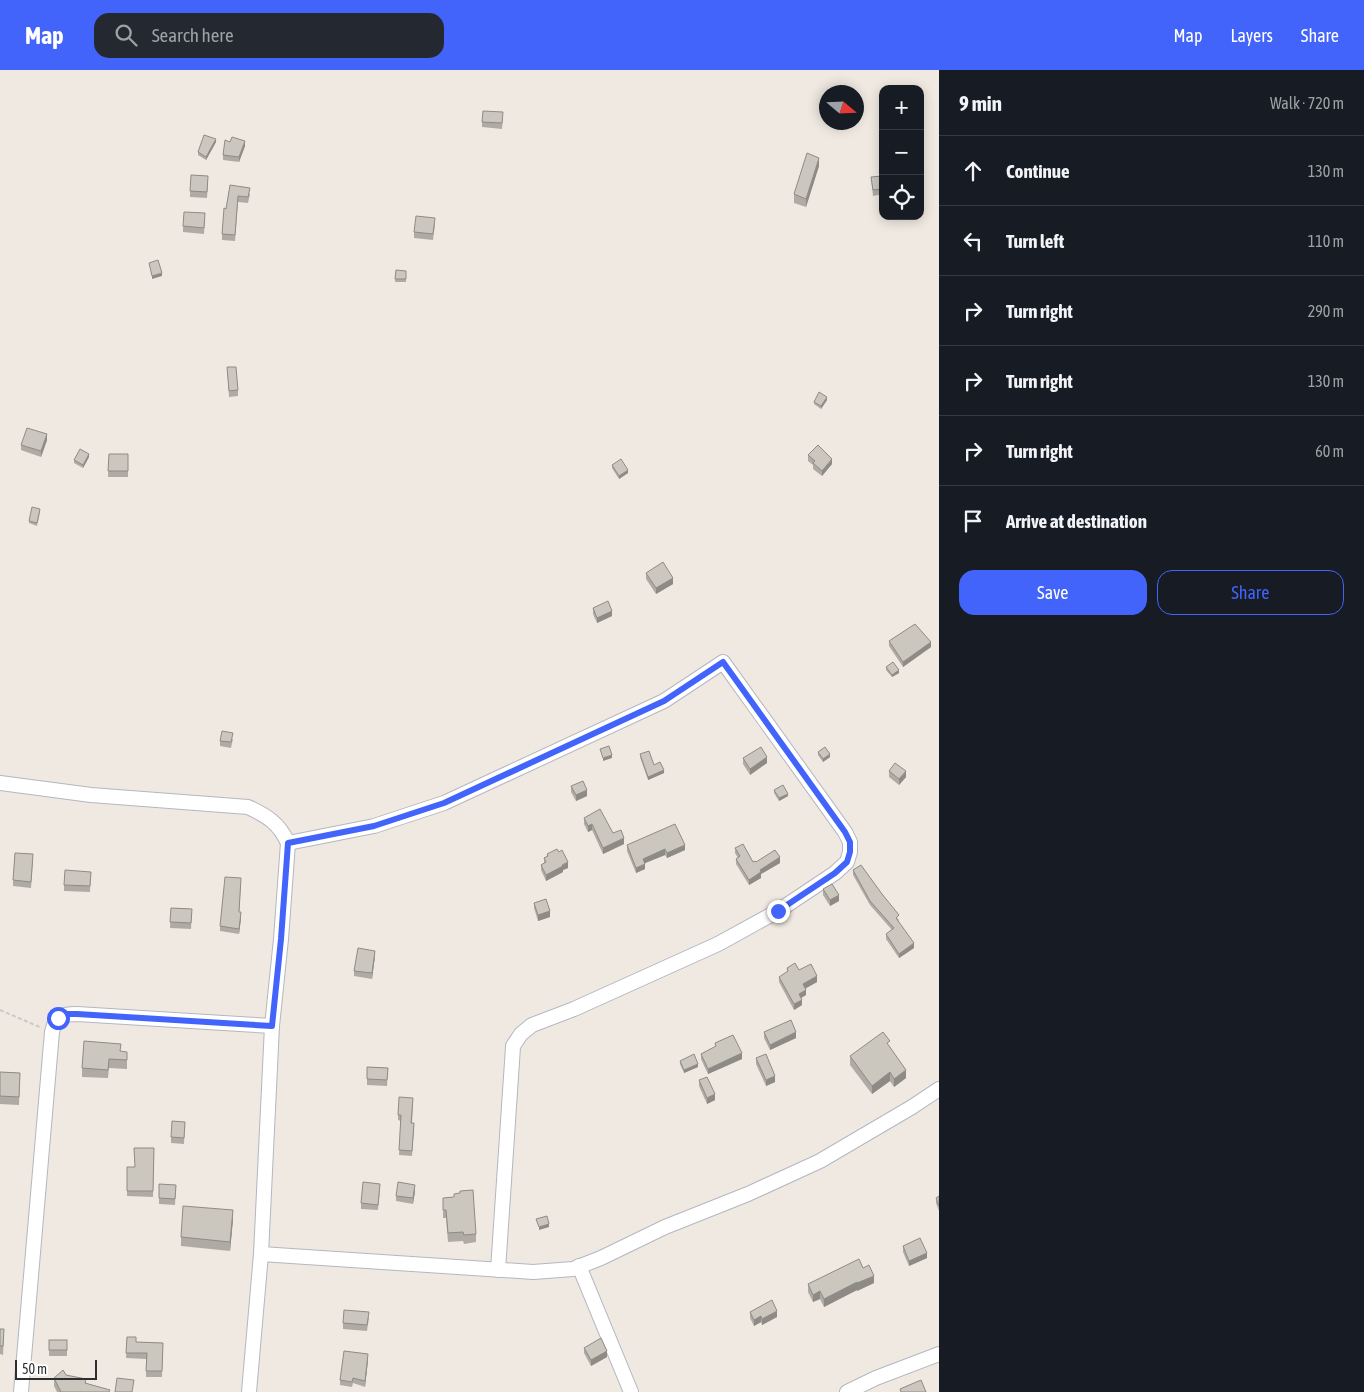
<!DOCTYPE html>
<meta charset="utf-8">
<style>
body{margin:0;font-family:"Asap Condensed",sans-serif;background:#242831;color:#f1f3f6}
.controls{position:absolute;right:15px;top:15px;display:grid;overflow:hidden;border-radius:10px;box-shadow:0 2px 12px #0003}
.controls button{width:45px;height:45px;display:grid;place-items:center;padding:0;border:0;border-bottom:1px solid #363941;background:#171b24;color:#f1f3f6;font:25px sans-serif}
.compass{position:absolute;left:819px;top:15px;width:45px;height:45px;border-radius:50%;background:#171b24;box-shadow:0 2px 12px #0003;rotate:109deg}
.scale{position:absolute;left:15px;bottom:12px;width:82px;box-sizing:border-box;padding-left:5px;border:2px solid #2e2e2e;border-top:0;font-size:14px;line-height:18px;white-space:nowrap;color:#2e2e2e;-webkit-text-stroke:4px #fff;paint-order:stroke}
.stop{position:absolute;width:15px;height:15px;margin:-11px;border:4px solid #4264fb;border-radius:50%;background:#fff}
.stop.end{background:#4264fb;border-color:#fff;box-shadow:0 1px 5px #0008}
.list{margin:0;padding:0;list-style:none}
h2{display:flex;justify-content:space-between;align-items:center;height:65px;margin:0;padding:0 20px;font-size:21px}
h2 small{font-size:16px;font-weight:400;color:#9ea1a6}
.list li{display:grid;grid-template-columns:32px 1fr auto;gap:15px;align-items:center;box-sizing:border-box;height:70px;padding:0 20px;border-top:1px solid #363941}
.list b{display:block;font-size:19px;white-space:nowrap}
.list em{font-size:16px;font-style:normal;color:#9ea1a6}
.actions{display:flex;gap:10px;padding:15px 20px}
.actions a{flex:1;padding:11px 0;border:1px solid #4264fb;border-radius:15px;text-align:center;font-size:18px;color:#4264fb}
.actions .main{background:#4264fb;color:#fff}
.icon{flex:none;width:28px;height:28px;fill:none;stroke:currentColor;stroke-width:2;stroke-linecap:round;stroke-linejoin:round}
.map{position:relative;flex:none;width:939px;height:1322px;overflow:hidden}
header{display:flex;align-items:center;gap:30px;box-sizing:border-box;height:70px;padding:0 25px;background:#4264fb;color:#fff}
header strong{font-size:24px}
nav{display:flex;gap:28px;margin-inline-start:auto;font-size:18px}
.search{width:350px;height:45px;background:#242831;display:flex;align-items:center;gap:12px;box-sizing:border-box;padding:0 18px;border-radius:15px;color:#9ea1a6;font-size:19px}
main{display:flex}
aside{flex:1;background:#171b24}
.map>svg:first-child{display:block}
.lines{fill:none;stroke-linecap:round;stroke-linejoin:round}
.minor-casing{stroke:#b4b7c1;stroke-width:16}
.path{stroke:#c9c9c9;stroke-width:2;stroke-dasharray:4 2.5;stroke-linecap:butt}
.minor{stroke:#fff;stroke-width:14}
.wall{fill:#afaba4}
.shaded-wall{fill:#8e8b86}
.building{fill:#cbc7bf;stroke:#8e8b86}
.route{stroke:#4264fb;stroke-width:6}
</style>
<header>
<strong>Map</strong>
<div class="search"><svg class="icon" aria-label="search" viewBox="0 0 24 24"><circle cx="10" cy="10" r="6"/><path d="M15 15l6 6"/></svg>Search here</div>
<nav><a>Map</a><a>Layers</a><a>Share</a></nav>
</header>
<main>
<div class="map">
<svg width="939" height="1322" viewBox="0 0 939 1322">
<rect width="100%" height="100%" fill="#efe9e1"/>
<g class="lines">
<!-- minor casing -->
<g class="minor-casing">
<g id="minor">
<path d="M 0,713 L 91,725 L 248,737 C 267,746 279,753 288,773 L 374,756 L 444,733 L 664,631 L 723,592 L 845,762 L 850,772 L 850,782 L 847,792 L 835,803 L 778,841 L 718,874 L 574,939 L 532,955 L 521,964 L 513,976 L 512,992 L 498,1200"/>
<path d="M 261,1184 L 533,1202 L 573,1199 L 601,1188 L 665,1157 L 748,1124 L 820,1091 L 912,1037 L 939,1019"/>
<path d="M 579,1196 L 631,1322"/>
<path d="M 21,1322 L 52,962 C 56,945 61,944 77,944 L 272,956"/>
<path d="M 249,1322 L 261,1184 L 272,956 L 281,869 L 288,773"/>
<path d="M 847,1322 L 876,1308 L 939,1284"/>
</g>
</g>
<!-- path -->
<path class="path" d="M 0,940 L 42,958"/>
<!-- minor -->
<use href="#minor" class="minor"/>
</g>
<!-- wall -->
<g class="wall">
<path d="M 503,48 L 502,59 L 482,57 L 482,52 Z"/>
<path d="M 216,72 L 206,90 L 198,85 L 198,82 Z"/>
<path d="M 245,76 L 239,92 L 223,90 L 223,85 Z"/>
<path d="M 819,96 L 806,137 L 794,133 L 794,124 Z"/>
<path d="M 883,106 L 883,124 L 873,126 L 871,107 Z"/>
<path d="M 208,112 L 207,128 L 190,127 L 190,121 Z"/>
<path d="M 230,115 L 250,124 L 248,133 L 238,132 L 235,171 L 222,170 L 222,164 Z"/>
<path d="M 205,149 L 204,164 L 183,162 L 183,156 Z"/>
<path d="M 435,154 L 433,170 L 414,168 L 414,162 Z"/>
<path d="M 396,200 L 406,201 L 406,212 L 395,212 Z"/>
<path d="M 227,297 L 238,320 L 238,326 L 229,327 Z"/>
<path d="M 827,330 L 821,339 L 814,334 L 814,332 Z"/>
<path d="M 47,370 L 41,387 L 21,380 L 21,375 Z"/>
<path d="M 109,384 L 128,384 L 128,407 L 108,407 Z"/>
<path d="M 808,385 L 832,394 L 822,406 L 813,399 L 813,395 L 808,391 Z"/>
<path d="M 89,387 L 83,398 L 74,393 L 74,390 Z"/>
<path d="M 612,395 L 628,403 L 619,409 L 612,398 Z"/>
<path d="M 40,442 L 37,456 L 29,453 L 29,451 Z"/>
<path d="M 646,503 L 673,514 L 656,524 L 646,509 Z"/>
<path d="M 593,538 L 612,546 L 597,553 L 593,544 Z"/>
<path d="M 889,571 L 931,577 L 903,597 L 889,576 Z"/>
<path d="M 886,597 L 899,603 L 892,607 L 886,600 Z"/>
<path d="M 233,669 L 231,678 L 220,676 L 220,671 Z"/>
<path d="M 818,682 L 830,687 L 823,692 L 818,685 Z"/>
<path d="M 640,684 L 654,695 L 664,703 L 648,710 L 640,687 Z"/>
<path d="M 743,688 L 767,693 L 750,705 L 743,694 Z"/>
<path d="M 889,701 L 906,707 L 899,715 L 889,707 Z"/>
<path d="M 571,716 L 587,726 L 576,731 L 571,722 Z"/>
<path d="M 774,720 L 788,726 L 779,731 L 774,723 Z"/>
<path d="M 584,748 L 624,774 L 603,784 L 592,760 L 588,762 L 584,754 Z"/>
<path d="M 627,775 L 685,780 L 667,788 L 665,785 L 645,793 L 645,799 L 636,803 L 627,781 Z"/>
<path d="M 735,778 L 753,792 L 780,793 L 761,804 L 761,808 L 749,815 L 736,794 L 736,789 L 738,788 L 735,783 Z"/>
<path d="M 547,784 L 568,798 L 563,800 L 563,802 L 546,811 L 541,800 L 541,795 L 544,793 L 544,788 L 547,786 Z"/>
<path d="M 33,790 L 31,818 L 13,816 L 13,810 Z"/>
<path d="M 853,800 L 899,850 L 898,851 L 914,878 L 899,888 L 886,869 L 886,864 L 892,860 L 870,835 L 853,805 Z"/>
<path d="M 91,802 L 90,822 L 64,821 L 64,815 Z"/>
<path d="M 241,814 L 239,842 L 241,848 L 239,864 L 220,861 L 220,856 Z"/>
<path d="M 823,819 L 839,831 L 830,836 L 823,825 Z"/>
<path d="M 534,833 L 550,847 L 538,851 L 534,838 Z"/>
<path d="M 171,838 L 192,839 L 191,859 L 170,858 Z"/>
<path d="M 375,886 L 372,909 L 354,906 L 354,901 Z"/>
<path d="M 787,898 L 799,900 L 817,912 L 805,918 L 806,925 L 801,928 L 802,935 L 794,940 L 779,912 L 779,907 L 787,902 Z"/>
<path d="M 764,962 L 796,968 L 770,980 L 764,968 Z"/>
<path d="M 715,973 L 742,989 L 708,1004 L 701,989 L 701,984 L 715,977 Z"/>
<path d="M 890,977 L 906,1008 L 894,1017 L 890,1011 L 872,1024 L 850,995 L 850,986 Z"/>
<path d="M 121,981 L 127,990 L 127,999 L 109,998 L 108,1008 L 82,1007 L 82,998 Z"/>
<path d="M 756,988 L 775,1012 L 766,1016 L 756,994 Z"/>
<path d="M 680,991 L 698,997 L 684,1003 L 680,994 Z"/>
<path d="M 367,997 L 388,998 L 387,1016 L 367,1015 Z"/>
<path d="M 0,1002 L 20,1003 L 19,1035 L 0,1034 Z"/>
<path d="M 699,1010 L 715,1030 L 707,1034 L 699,1016 Z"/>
<path d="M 413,1034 L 412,1053 L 414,1059 L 412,1086 L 399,1085 L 401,1051 L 398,1050 L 398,1045 Z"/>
<path d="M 185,1052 L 184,1074 L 171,1073 L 171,1067 Z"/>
<path d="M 154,1078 L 153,1127 L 127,1126 L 127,1097 L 135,1097 Z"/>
<path d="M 176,1115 L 175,1135 L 159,1134 L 159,1128 Z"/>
<path d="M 380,1119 L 378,1140 L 361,1139 L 361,1133 Z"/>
<path d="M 415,1121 L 413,1134 L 396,1131 L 396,1126 Z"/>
<path d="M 939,1126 L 939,1141 L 936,1133 L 936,1128 Z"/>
<path d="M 443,1128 L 476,1164 L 476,1172 L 464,1174 L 463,1171 L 448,1172 L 446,1148 L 443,1148 Z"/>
<path d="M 233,1149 L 230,1181 L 181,1176 L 181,1167 Z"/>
<path d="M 903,1176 L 927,1188 L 909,1196 L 903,1182 Z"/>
<path d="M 863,1198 L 874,1213 L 857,1221 L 857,1220 L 824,1237 L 820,1229 L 813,1232 L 808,1222 L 808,1214 Z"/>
<path d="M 750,1242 L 777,1247 L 762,1255 L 761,1252 L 754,1256 L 750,1248 Z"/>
<path d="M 369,1248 L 367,1261 L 343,1259 L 343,1253 Z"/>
<path d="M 0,1259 L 4,1267 L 3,1285 L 0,1284 Z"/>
<path d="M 127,1267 L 136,1272 L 163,1273 L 162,1307 L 146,1307 L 146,1289 L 126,1288 Z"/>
<rect x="49" y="1270" width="18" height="16"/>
<path d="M 584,1278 L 607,1287 L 591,1296 L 584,1283 Z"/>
<path d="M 368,1290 L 365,1317 L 353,1313 L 352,1317 L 340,1315 L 340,1310 Z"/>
<path d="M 66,1305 L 86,1313 L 110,1322 L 57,1322 L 54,1316 L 54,1308 Z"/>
</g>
<!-- shaded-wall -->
<g class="shaded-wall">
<path d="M 216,69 L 216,72 L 206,90 L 206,87 Z"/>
<path d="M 245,71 L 245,76 L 239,92 L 239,87 Z"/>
<path d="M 819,88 L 819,96 L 806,137 L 806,129 Z"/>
<path d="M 162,203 L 162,206 L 152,209 L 152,206 Z"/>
<path d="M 827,327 L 827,330 L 821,339 L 821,336 Z"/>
<path d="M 47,364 L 47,370 L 41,387 L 41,381 Z"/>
<path d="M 89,384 L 89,387 L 83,398 L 83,395 Z"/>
<path d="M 832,389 L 832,394 L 822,406 L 822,401 Z"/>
<path d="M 628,400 L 628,403 L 619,409 L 619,406 Z"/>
<path d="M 673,508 L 673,514 L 656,524 L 656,518 Z"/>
<path d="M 612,541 L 612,546 L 597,553 L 597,548 Z"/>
<path d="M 931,572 L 931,577 L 903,597 L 903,592 Z"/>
<path d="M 899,600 L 899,603 L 892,607 L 892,605 Z"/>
<path d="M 830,684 L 830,687 L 823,692 L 823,689 Z"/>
<path d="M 612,685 L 612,688 L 603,691 L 603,688 Z"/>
<path d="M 767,687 L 767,693 L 750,705 L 750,699 Z"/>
<path d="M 664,700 L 664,703 L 648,710 L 648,707 Z"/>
<path d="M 906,701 L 906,707 L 899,715 L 899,709 Z"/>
<path d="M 587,720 L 587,726 L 576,731 L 576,725 Z"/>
<path d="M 788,724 L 788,726 L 779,731 L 779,728 Z"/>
<path d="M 592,754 L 592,760 L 588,762 L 588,756 Z"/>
<path d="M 624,768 L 624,774 L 603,784 L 603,778 Z"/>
<path d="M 685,775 L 685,780 L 667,788 L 667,783 Z"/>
<path d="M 665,779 L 665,785 L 643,794 L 643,789 Z"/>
<path d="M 780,787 L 780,793 L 761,804 L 761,808 L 749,815 L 749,810 L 760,800 Z"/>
<path d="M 568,792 L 568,798 L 563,800 L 563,802 L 546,811 L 546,805 Z"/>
<path d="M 645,794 L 645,799 L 636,803 L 636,798 Z"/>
<path d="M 839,825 L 839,831 L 830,836 L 830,830 Z"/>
<path d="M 550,841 L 550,847 L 538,851 L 538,845 Z"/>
<path d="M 241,842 L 241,848 L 239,864 L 239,859 Z"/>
<path d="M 914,873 L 914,878 L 899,888 L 899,884 Z"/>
<path d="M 375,881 L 375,886 L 372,909 L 372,903 Z"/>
<path d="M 817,906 L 817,912 L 803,920 L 803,914 Z"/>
<path d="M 806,920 L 806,925 L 799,929 L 799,924 Z"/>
<path d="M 802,930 L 802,935 L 794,940 L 794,934 Z"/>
<path d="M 796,962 L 796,968 L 770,980 L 770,975 Z"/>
<path d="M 742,983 L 742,989 L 708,1004 L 708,999 Z"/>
<path d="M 698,994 L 698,997 L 684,1003 L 684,1000 Z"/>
<path d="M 906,1000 L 906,1008 L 894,1017 L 894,1009 Z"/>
<path d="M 890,1002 L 890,1011 L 872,1024 L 872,1016 Z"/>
<path d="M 775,1006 L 775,1012 L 766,1016 L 766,1010 Z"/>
<path d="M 715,1024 L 715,1030 L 707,1034 L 707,1028 Z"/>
<path d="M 415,1115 L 415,1121 L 413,1134 L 413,1128 Z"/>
<path d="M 233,1140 L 233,1149 L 230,1181 L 230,1172 Z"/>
<path d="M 549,1154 L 549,1157 L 539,1160 L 539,1157 Z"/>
<path d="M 927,1183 L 927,1188 L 909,1196 L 909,1191 Z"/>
<path d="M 874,1206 L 874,1213 L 857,1221 L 857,1213 Z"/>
<path d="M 857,1212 L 857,1220 L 824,1237 L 824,1229 Z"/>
<path d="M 820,1221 L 820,1229 L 813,1232 L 813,1225 Z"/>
<path d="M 777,1241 L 777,1247 L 762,1255 L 762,1249 Z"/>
<path d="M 761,1246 L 761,1252 L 754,1256 L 754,1250 Z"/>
<path d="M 607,1281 L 607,1287 L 591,1296 L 591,1290 Z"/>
<path d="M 368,1284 L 368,1290 L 365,1317 L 365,1311 Z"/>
</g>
<!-- building -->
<g class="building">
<path d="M 483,41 L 503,42 L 502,53 L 482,52 Z"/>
<path d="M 204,65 L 216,69 L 206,87 L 198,82 Z"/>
<path d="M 232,67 L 245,71 L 239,87 L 223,85 L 225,70 L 230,72 Z"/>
<path d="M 807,83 L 819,88 L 806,129 L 794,124 Z"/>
<path d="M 191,105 L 208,106 L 207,122 L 190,121 Z"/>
<path d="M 883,106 L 883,119 L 873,120 L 871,107 Z"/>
<path d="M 230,115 L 250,118 L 248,127 L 238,126 L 235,165 L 222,164 L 224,138 L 226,139 Z"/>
<path d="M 184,142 L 205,143 L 204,158 L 183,156 Z"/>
<path d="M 416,146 L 435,148 L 433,164 L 414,162 Z"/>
<path d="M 158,190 L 162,203 L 152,206 L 149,193 Z"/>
<path d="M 396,200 L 406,201 L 406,209 L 395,209 Z"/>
<path d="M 227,297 L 236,297 L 238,320 L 229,321 Z"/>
<path d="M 819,322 L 827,327 L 821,336 L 814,332 Z"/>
<path d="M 27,358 L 47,364 L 41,381 L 21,375 Z"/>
<path d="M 818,375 L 832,389 L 822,401 L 813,393 L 815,391 L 808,385 Z"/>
<path d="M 80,379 L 89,384 L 83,395 L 74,390 Z"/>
<path d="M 109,384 L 128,384 L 128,401 L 108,401 Z"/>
<path d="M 621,389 L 628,400 L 619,406 L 612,395 Z"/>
<path d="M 32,437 L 40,439 L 37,453 L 29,451 Z"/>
<path d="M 663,492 L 673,508 L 656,518 L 646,503 Z"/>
<path d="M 608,531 L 612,541 L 597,548 L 593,538 Z"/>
<path d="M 915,554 L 931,572 L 903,592 L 889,571 Z"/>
<path d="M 893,592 L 899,600 L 892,605 L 886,597 Z"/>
<path d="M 222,661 L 233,663 L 231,672 L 220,671 Z"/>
<path d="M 609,676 L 612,685 L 603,688 L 600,679 Z"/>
<path d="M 761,677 L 767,687 L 750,699 L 743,688 Z"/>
<path d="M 825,677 L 830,684 L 823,689 L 818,682 Z"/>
<path d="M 649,681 L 654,695 L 660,692 L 664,700 L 648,707 L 640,684 Z"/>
<path d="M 895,693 L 906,701 L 899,709 L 889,701 Z"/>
<path d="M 583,711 L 587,720 L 576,725 L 571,716 Z"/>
<path d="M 783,715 L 788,724 L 779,728 L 774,720 Z"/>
<path d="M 600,739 L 613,763 L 621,760 L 624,768 L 603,778 L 592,754 L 588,756 L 584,748 Z"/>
<path d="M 675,754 L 685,775 L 667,783 L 665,779 L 643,789 L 645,794 L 636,798 L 627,775 Z"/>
<path d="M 743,774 L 753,792 L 755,791 L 756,792 L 775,780 L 780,787 L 760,800 L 761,802 L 749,810 L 736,789 L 740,786 L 735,778 Z"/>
<path d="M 557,779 L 559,782 L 562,780 L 568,792 L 562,795 L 563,796 L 546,805 L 541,795 L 546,792 L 544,788 L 548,786 L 547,784 Z"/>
<path d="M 15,783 L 33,784 L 31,812 L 13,810 Z"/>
<path d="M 861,795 L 882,824 L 899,845 L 896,848 L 914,873 L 899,884 L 886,864 L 894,858 L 870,831 L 853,800 Z"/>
<path d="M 65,800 L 91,802 L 90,816 L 64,815 Z"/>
<path d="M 225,807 L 241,808 L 239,842 L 241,842 L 239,859 L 220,856 Z"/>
<path d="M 832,814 L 839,825 L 830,830 L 823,819 Z"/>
<path d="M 546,829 L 550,841 L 538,845 L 534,833 Z"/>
<path d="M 171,838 L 192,839 L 191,853 L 170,852 Z"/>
<path d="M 358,878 L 375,881 L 372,903 L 354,901 Z"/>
<path d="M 795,893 L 799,900 L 811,894 L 817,906 L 803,914 L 806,920 L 799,924 L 802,930 L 794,934 L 779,907 L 788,901 L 787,898 Z"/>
<path d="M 791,950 L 796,962 L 770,975 L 764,962 Z"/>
<path d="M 883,962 L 890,971 L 887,973 L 906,1000 L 894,1009 L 890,1002 L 872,1016 L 850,986 Z"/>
<path d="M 733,965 L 742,983 L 708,999 L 701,984 L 716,976 L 715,973 Z"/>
<path d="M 84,971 L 121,974 L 120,981 L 127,982 L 127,990 L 109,989 L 108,1000 L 82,998 Z"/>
<path d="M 694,984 L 698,994 L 684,1000 L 680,991 Z"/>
<path d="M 766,984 L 775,1006 L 766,1010 L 756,988 Z"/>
<path d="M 367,997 L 388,998 L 387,1010 L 367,1009 Z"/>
<path d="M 0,1002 L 20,1003 L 19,1027 L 0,1026 Z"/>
<path d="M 707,1007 L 715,1024 L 707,1028 L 699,1010 Z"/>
<path d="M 399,1027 L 413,1028 L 411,1053 L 414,1053 L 412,1081 L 399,1080 L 401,1045 L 398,1045 Z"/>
<path d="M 172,1051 L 185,1052 L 184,1068 L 171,1067 Z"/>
<path d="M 134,1078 L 154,1078 L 153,1121 L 127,1121 L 127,1097 L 135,1097 Z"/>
<path d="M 363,1112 L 380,1114 L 378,1135 L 361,1133 Z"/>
<path d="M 398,1112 L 415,1115 L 413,1128 L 396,1126 Z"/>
<path d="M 159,1114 L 176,1115 L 175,1129 L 159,1128 Z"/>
<path d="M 473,1120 L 476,1164 L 464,1165 L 463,1162 L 448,1163 L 446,1140 L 443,1140 L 443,1128 L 454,1127 L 454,1124 L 460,1123 L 460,1121 Z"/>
<path d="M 939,1126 L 939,1136 L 936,1128 Z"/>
<path d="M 183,1136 L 233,1140 L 230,1172 L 181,1167 Z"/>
<path d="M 547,1146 L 549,1154 L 539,1157 L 536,1149 Z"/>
<path d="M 920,1168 L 927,1183 L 909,1191 L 903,1176 Z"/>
<path d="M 859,1189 L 863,1198 L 869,1195 L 874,1206 L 857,1213 L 857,1212 L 824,1229 L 820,1221 L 813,1225 L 808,1214 Z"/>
<path d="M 772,1230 L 777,1241 L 762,1249 L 761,1246 L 754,1250 L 750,1242 Z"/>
<path d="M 344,1240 L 369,1242 L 367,1255 L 343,1253 Z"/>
<path d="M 0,1259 L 4,1259 L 3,1276 L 0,1276 Z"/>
<path d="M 127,1267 L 136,1267 L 136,1272 L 163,1273 L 162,1301 L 146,1301 L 147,1283 L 126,1283 Z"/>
<path d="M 601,1268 L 607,1281 L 591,1290 L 584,1278 Z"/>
<rect x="49" y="1270" width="18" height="10"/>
<path d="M 344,1281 L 368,1284 L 365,1311 L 353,1308 L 352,1312 L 340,1310 Z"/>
<path d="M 63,1300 L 66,1305 L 86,1309 L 85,1313 L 110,1320 L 109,1322 L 61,1322 L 54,1308 Z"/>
<path d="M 117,1308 L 134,1310 L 132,1322 L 115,1322 Z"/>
<path d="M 921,1310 L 926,1322 L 901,1322 L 900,1319 Z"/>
</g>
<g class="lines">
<!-- route -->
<path class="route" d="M 58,948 L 64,944 L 77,944 L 272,956 L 281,869 L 288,773 L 374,756 L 444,733 L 664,631 L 723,592 L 845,762 L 850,772 L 850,782 L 847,792 L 835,803 L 778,841"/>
</g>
</svg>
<div class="controls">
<button>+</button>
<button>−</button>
<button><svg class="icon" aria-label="locate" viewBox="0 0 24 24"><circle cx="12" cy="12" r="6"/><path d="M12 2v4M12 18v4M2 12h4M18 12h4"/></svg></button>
</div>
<svg class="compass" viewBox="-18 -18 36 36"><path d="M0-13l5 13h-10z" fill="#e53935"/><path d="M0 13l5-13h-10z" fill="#9ea1a6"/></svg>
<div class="scale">50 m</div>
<div class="stop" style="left:58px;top:948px"></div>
<div class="stop end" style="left:778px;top:841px"></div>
</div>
<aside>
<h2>9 min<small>Walk · 720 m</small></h2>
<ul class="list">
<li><svg class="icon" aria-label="ahead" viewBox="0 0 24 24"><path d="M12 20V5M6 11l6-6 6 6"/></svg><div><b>Continue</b></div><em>130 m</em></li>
<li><svg class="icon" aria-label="left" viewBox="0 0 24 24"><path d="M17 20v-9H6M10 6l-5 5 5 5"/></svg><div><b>Turn left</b></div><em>110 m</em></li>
<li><svg class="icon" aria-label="right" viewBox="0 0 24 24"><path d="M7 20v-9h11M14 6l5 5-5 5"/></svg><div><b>Turn right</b></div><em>290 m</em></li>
<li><svg class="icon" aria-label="right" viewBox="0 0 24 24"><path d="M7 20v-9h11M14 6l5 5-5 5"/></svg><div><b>Turn right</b></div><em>130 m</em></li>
<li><svg class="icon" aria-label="right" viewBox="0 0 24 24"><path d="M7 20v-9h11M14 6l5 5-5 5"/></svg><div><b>Turn right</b></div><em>60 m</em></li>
<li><svg class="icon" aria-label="arrive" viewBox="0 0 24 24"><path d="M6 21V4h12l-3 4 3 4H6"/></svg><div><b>Arrive at destination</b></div></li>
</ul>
<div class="actions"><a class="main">Save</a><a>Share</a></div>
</aside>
</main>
